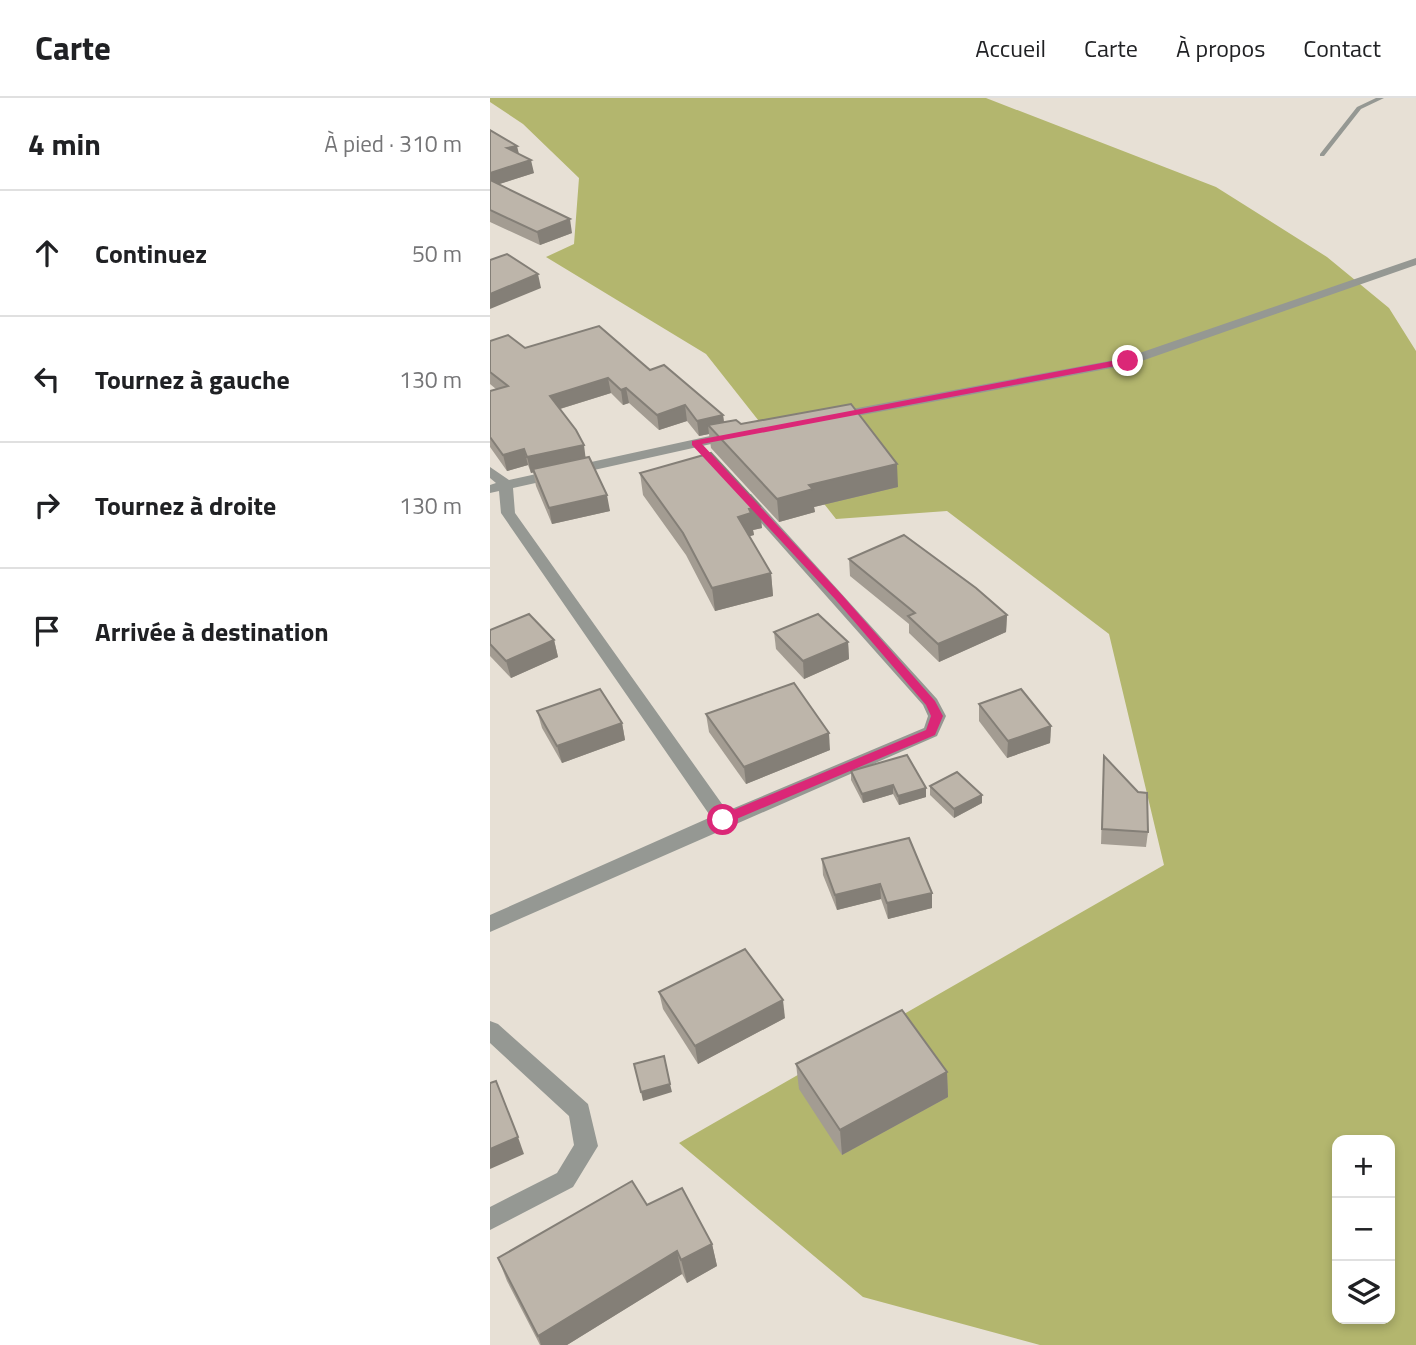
<!DOCTYPE html>
<html lang="fr">
<meta charset="utf-8">
<style>
body{margin:0;font-family:"Titillium Web",sans-serif;background:#f6f6f6;color:#202124}
.controls{position:absolute;right:21px;bottom:21px;display:grid;overflow:hidden;border-radius:14px;box-shadow:0 4px 10px #0003}
.controls button{width:63px;height:63px;display:grid;place-items:center;padding:0;border:0;border-bottom:2px solid #e0e0e0;background:#fff;color:#202124;font:35px sans-serif}
.stop{position:absolute;width:21px;height:21px;margin:-16px;border:5px solid #db2777;border-radius:50%;background:#fff}
.stop.end{background:#db2777;border-color:#fff;box-shadow:0 2px 7px #0008}
.list{margin:0;padding:0;list-style:none}
h2{display:flex;justify-content:space-between;align-items:center;height:91px;margin:0;padding:0 28px;font-size:30px}
h2 small{font-size:23px;font-weight:400;color:#757577}
.list li{display:grid;grid-template-columns:46px 1fr auto;gap:21px;align-items:center;box-sizing:border-box;height:126px;padding:0 28px;border-top:2px solid #e0e0e0}
.list b{display:block;font-size:26px;white-space:nowrap}
.list em{font-size:23px;font-style:normal;color:#757577}
.icon{flex:none;width:38px;height:38px;fill:none;stroke:currentColor;stroke-width:2;stroke-linecap:round;stroke-linejoin:round}
.map{position:relative;flex:none;width:926px;height:1247px;overflow:hidden}
header{display:flex;align-items:center;gap:42px;box-sizing:border-box;height:98px;padding:0 35px;background:#fff;border-bottom:2px solid #e0e0e0}
header strong{font-size:33px}
nav{display:flex;gap:38px;margin-inline-start:auto;font-size:24px}
main{display:flex}
aside{flex:1;background:#fff}
.map>svg:first-child{display:block}
.green{fill:#b3b66e;fill-rule:evenodd}
.lines{fill:none;stroke-linecap:round;stroke-linejoin:round}
.lane{fill:#959893;fill-rule:evenodd}
.street{fill:#959893;fill-rule:evenodd}
.wall{fill:#a39c92}
.shaded-wall{fill:#847f77}
.building{fill:#bdb5aa;stroke:#847f77;stroke-width:2}
.route{fill:#db2777}
</style>
<header>
<strong>Carte</strong>
<nav><a>Accueil</a><a>Carte</a><a>À propos</a><a>Contact</a></nav>
</header>
<main>
<aside>
<h2>4 min<small>À pied · 310 m</small></h2>
<ul class="list">
<li><svg class="icon" aria-label="ahead" viewBox="0 0 24 24"><path d="M12 20V5M6 11l6-6 6 6"/></svg><div><b>Continuez</b></div><em>50 m</em></li>
<li><svg class="icon" aria-label="left" viewBox="0 0 24 24"><path d="M17 20v-9H6M10 6l-5 5 5 5"/></svg><div><b>Tournez à gauche</b></div><em>130 m</em></li>
<li><svg class="icon" aria-label="right" viewBox="0 0 24 24"><path d="M7 20v-9h11M14 6l5 5-5 5"/></svg><div><b>Tournez à droite</b></div><em>130 m</em></li>
<li><svg class="icon" aria-label="arrive" viewBox="0 0 24 24"><path d="M6 21V4h12l-3 4 3 4H6"/></svg><div><b>Arrivée à destination</b></div></li>
</ul>
</aside>
<div class="map">
<svg width="926" height="1247" viewBox="0 0 926 1247">
<rect width="100%" height="100%" fill="#e7e0d5"/>
<!-- green -->
<path class="green" d="M 0,0 L 496,0 L 726,89 L 837,159 L 899,210 L 926,253 L 926,1247 L 550,1247 L 373,1199 L 189,1045 L 674,767 L 619,536 L 457,413 L 346,421 L 216,256 L 56,159 L 84,146 L 89,80 L 33,26 L 0,4 ZM 847,1042 L 900,1042 L 900,1221 L 847,1221 Z"/>
<g class="lines">
<!-- lane -->
<path class="lane" d="M 886,0 L 894,0 L 871,11 L 834,58 L 830,58 L 830,56 L 867,9 Z"/>
<!-- street -->
<g class="street">
<path d="M 926,160 L 926,167 L 643,266 L 346,322 L 339,318 L 346,314 L 635,260 Z"/>
<path d="M 243,333 L 250,337 L 248,340 L 23,390 L 25,415 L 237,713 L 434,630 L 438,618 L 433,607 L 251,402 L 249,399 L 251,396 L 261,396 L 447,601 L 456,618 L 447,638 L 0,834 L 0,817 L 221,719 L 11,415 L 9,393 L 0,395 L 0,387 L 6,385 L 0,380 L 0,369 L 19,382 Z"/>
<path d="M 0,923 L 8,926 L 98,1006 L 108,1048 L 83,1089 L 0,1132 L 0,1109 L 67,1075 L 84,1047 L 79,1018 L 0,945 Z"/>
</g>
</g>
<!-- wall -->
<g class="wall">
<path d="M 0,32 L 29,56 L 44,75 L 9,86 L 82,135 L 50,147 L 0,124 Z"/>
<path d="M 0,243 L 160,272 L 233,317 L 234,324 L 251,326 L 408,389 L 324,409 L 325,414 L 289,424 L 221,350 L 219,336 L 209,338 L 197,323 L 169,332 L 139,305 L 133,307 L 121,295 L 70,311 L 96,360 L 120,413 L 62,426 L 46,388 L 43,374 L 41,375 L 38,367 L 17,373 L 0,349 L 0,293 L 6,291 L 0,286 Z"/>
<path d="M 150,375 L 272,430 L 263,432 L 264,437 L 259,438 L 281,475 L 283,498 L 225,513 L 196,457 L 153,397 Z"/>
<path d="M 359,461 L 517,517 L 516,534 L 449,564 L 419,535 L 419,526 L 360,478 Z"/>
<path d="M 0,532 L 64,542 L 68,559 L 21,580 L 0,558 Z"/>
<path d="M 284,534 L 358,544 L 359,561 L 314,581 L 286,551 Z"/>
<path d="M 489,606 L 561,628 L 560,645 L 517,660 L 489,623 Z"/>
<path d="M 47,613 L 132,625 L 135,642 L 72,665 L 52,630 Z"/>
<path d="M 216,616 L 340,652 L 256,686 L 219,634 Z"/>
<path d="M 614,658 L 658,734 L 656,749 L 611,746 Z"/>
<path d="M 361,673 L 436,690 L 436,699 L 409,707 L 403,696 L 373,705 L 361,682 Z"/>
<path d="M 440,688 L 492,697 L 492,705 L 464,720 L 440,697 Z"/>
<path d="M 332,761 L 442,810 L 398,821 L 391,801 L 347,812 L 333,777 Z"/>
<path d="M 169,894 L 295,920 L 208,966 L 173,911 Z"/>
<path d="M 306,966 L 457,974 L 458,999 L 352,1057 L 309,991 Z"/>
<path d="M 157,1107 L 222,1146 L 227,1168 L 197,1185 L 192,1176 L 77,1247 L 50,1247 L 17,1183 L 8,1160 Z"/>
</g>
<!-- shaded-wall -->
<g class="shaded-wall">
<path d="M 27,48 L 30,60 L 17,50 Z"/>
<path d="M 41,62 L 44,75 L 0,89 L 0,75 Z"/>
<path d="M 80,121 L 82,135 L 50,147 L 47,134 Z"/>
<path d="M 48,176 L 51,190 L 0,211 L 0,196 Z"/>
<path d="M 118,280 L 121,295 L 63,313 L 60,298 Z"/>
<path d="M 136,290 L 139,305 L 133,307 L 131,292 Z"/>
<path d="M 195,307 L 197,323 L 169,332 L 167,317 Z"/>
<path d="M 233,317 L 235,333 L 218,327 L 219,336 L 209,338 L 207,323 Z"/>
<path d="M 94,347 L 96,363 L 41,375 L 37,359 Z"/>
<path d="M 34,351 L 38,367 L 17,373 L 13,357 Z"/>
<path d="M 407,366 L 408,389 L 324,409 L 325,414 L 289,424 L 287,401 L 319,387 Z"/>
<path d="M 117,397 L 120,413 L 62,426 L 59,410 Z"/>
<path d="M 270,408 L 272,430 L 263,432 L 264,437 L 250,441 L 248,419 L 259,411 Z"/>
<path d="M 281,475 L 283,498 L 225,513 L 222,490 Z"/>
<path d="M 517,517 L 516,534 L 449,564 L 448,546 Z"/>
<path d="M 64,542 L 68,559 L 21,580 L 16,563 Z"/>
<path d="M 358,544 L 359,561 L 314,581 L 313,563 Z"/>
<path d="M 132,625 L 135,642 L 72,665 L 67,648 Z"/>
<path d="M 561,628 L 560,645 L 517,660 L 518,643 Z"/>
<path d="M 339,635 L 340,652 L 256,686 L 254,669 Z"/>
<path d="M 403,687 L 403,696 L 373,705 L 372,696 Z"/>
<path d="M 436,690 L 436,699 L 409,707 L 408,698 Z"/>
<path d="M 492,697 L 492,705 L 464,720 L 464,711 Z"/>
<path d="M 390,786 L 391,801 L 347,812 L 345,797 Z"/>
<path d="M 442,795 L 442,810 L 398,821 L 397,805 Z"/>
<path d="M 293,902 L 295,920 L 208,966 L 205,948 Z"/>
<path d="M 457,974 L 458,999 L 352,1057 L 350,1032 Z"/>
<path d="M 180,986 L 182,994 L 153,1003 L 151,994 Z"/>
<path d="M 28,1039 L 34,1056 L 0,1071 L 0,1051 Z"/>
<path d="M 222,1146 L 227,1168 L 197,1185 L 191,1162 Z"/>
<path d="M 187,1153 L 192,1176 L 77,1247 L 51,1247 L 48,1238 Z"/>
</g>
<!-- building -->
<g class="building">
<path d="M 0,32 L 27,48 L 17,50 L 41,62 L 0,75 Z"/>
<path d="M 0,82 L 80,121 L 47,134 L 0,112 Z"/>
<path d="M 17,156 L 48,176 L 0,196 L 0,162 Z"/>
<path d="M 109,228 L 160,272 L 174,267 L 233,317 L 207,323 L 195,307 L 167,317 L 136,290 L 131,292 L 118,280 L 60,298 L 86,332 L 94,347 L 37,359 L 34,351 L 13,357 L 0,339 L 0,293 L 18,288 L 0,274 L 0,243 L 18,237 L 35,250 Z"/>
<path d="M 361,306 L 407,366 L 319,387 L 323,391 L 287,401 L 218,327 L 246,322 L 251,326 Z"/>
<path d="M 221,355 L 270,408 L 259,411 L 261,415 L 248,419 L 281,475 L 222,490 L 193,435 L 150,375 Z"/>
<path d="M 99,359 L 117,397 L 59,410 L 43,371 Z"/>
<path d="M 414,437 L 486,490 L 517,517 L 448,546 L 418,518 L 425,515 L 359,461 Z"/>
<path d="M 39,516 L 64,542 L 16,563 L 0,546 L 0,532 Z"/>
<path d="M 328,516 L 358,544 L 313,563 L 284,534 Z"/>
<path d="M 304,585 L 339,635 L 254,669 L 216,616 Z"/>
<path d="M 110,591 L 132,625 L 67,648 L 47,613 Z"/>
<path d="M 531,591 L 561,628 L 518,643 L 489,606 Z"/>
<path d="M 417,657 L 436,690 L 408,698 L 403,687 L 372,696 L 361,673 Z"/>
<path d="M 614,658 L 648,694 L 657,695 L 658,734 L 612,731 Z"/>
<path d="M 467,674 L 492,697 L 464,711 L 440,688 Z"/>
<path d="M 419,740 L 442,795 L 397,805 L 390,786 L 345,797 L 332,761 Z"/>
<path d="M 255,851 L 293,902 L 205,948 L 169,894 Z"/>
<path d="M 412,912 L 457,974 L 350,1032 L 306,966 Z"/>
<path d="M 174,958 L 180,986 L 151,994 L 144,966 Z"/>
<path d="M 6,983 L 28,1039 L 0,1051 L 0,985 Z"/>
<path d="M 142,1083 L 157,1107 L 192,1090 L 222,1146 L 191,1162 L 187,1153 L 48,1238 L 8,1160 Z"/>
</g>
<!-- route -->
<path class="route" d="M 638,260 L 641,265 L 212,346 L 352,497 L 445,603 L 453,618 L 445,637 L 237,725 L 229,725 L 229,718 L 436,632 L 441,618 L 436,607 L 345,501 L 202,347 L 202,343 Z"/>
</svg>
<div class="controls">
<button>+</button>
<button>−</button>
<button><svg class="icon" aria-label="layers" viewBox="0 0 24 24"><path d="M12 4l9 5-9 5-9-5zM3 14l9 5 9-5"/></svg></button>
</div>
<div class="stop" style="left:233px;top:722px"></div>
<div class="stop end" style="left:638px;top:263px"></div>
</div>
</main>
